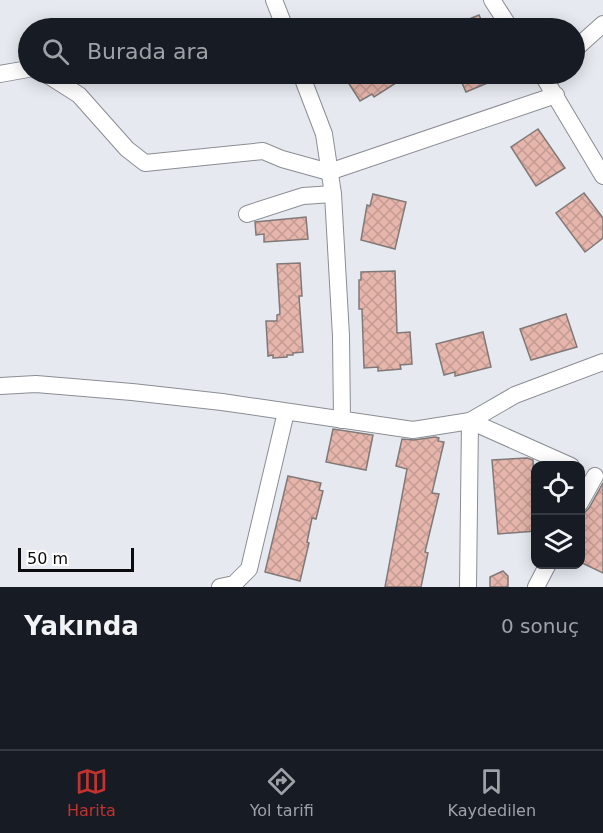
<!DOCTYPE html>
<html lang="tr">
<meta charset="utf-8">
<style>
body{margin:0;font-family:"DejaVu Sans",sans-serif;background:#20242c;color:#f1f3f6}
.controls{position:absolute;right:18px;bottom:18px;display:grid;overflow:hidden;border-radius:12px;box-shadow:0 3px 15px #0003}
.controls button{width:54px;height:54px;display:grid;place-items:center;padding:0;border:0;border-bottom:2px solid #363941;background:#171b24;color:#f1f3f6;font:30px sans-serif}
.scale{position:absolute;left:18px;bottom:15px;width:116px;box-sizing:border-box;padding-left:6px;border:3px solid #0a0b0d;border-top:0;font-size:16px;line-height:21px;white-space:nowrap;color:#0a0b0d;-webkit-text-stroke:4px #fff;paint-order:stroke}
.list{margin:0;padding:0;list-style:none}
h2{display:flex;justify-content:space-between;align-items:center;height:78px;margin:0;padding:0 24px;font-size:26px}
h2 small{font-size:20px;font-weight:400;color:#9ea1a6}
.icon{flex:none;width:33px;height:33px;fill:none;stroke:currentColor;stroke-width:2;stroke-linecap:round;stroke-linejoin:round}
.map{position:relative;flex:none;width:603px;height:587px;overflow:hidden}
.search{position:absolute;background:#171b24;box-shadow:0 3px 15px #0003;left:18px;right:18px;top:18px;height:66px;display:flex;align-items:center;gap:15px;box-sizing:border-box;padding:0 21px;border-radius:33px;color:#9ea1a6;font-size:22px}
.sheet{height:162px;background:#171b24}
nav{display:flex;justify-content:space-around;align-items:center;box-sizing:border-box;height:84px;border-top:2px solid #363941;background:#171b24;font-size:16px;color:#9ea1a6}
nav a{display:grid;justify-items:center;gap:3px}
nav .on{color:#c1332f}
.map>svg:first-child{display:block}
.building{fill:url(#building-cross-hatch);stroke:#817978;stroke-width:1.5}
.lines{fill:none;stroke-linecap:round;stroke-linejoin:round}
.minor-casing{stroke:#8a8d93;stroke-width:18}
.minor{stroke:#fff;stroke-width:16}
</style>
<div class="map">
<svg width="603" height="587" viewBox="0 0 603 587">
<defs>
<pattern id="building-cross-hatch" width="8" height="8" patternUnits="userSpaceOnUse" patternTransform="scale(1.5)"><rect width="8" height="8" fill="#e6b6ac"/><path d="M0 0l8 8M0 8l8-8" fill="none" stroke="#c49b93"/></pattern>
</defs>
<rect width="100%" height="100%" fill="#e6eaf0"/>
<!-- building -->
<g class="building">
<path d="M 479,15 L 485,28 L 447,28 Z"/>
<path d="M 346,74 L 410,74 L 374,97 L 372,94 L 360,101 L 348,82 L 350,81 Z"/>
<path d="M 458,74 L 509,74 L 466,92 Z"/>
<path d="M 538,129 L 565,168 L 536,186 L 511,147 Z"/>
<path d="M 584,193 L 603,218 L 603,238 L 585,252 L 556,213 Z"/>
<path d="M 373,194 L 406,202 L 395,249 L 361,240 L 367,205 L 370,206 Z"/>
<path d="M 306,217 L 308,239 L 264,242 L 264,234 L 256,235 L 255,222 Z"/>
<path d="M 300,263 L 302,296 L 299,296 L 303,352 L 293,353 L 293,355 L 287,355 L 287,357 L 273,358 L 273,355 L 268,356 L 266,321 L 277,321 L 277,315 L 280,314 L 277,264 Z"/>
<path d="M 395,271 L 397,333 L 410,332 L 412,364 L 400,365 L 401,369 L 378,371 L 378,367 L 364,368 L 362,309 L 359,309 L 359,280 L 361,280 L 361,272 Z"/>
<path d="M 566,314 L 577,347 L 531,360 L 520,329 Z"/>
<path d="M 483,332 L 491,367 L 455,376 L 455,372 L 444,375 L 436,344 Z"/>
<path d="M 333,429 L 373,435 L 366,470 L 326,462 Z"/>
<path d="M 435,437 L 439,438 L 438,441 L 444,442 L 432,493 L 439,494 L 425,552 L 428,553 L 421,587 L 385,587 L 407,469 L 396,466 L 402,439 L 414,440 Z"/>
<path d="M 527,458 L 533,460 L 536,531 L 498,534 L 492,460 Z"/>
<path d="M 288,476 L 321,483 L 319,490 L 323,491 L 316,519 L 312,518 L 307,542 L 309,543 L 300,581 L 265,572 Z"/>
<path d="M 603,483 L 603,573 L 580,562 L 580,517 L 589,508 Z"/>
<path d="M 503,571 L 508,576 L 508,587 L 490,587 L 490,577 Z"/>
</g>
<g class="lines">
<!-- minor casing -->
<g class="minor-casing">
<g id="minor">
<path d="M 274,0 L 285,28"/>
<path d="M 492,0 L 510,28"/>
<path d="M 574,50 L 603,24"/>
<path d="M 0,74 L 28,69"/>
<path d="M 46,74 L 79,95 L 127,149 L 145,163 L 263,151 L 282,159 L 329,172 L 556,95"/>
<path d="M 301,74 L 324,134 L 333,194 L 341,336 L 342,420"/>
<path d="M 542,74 L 603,176"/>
<path d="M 247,214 L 303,196 L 333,194"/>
<path d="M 0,386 L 36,384 L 132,392 L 222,402 L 413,430 L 470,421 L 515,395 L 603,362"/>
<path d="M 580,503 L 595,476"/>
<path d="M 220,587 L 234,584 L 249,569 L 286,412"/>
<path d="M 468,587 L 470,421 L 571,466"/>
<path d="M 536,587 L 548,564"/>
</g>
</g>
<!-- minor -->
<use href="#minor" class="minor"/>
</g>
</svg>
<div class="controls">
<button><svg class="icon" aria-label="locate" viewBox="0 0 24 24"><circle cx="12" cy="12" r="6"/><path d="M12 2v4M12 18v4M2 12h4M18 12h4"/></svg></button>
<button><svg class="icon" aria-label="layers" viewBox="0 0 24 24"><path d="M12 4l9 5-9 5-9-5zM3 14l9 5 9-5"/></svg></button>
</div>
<div class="scale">50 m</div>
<div class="search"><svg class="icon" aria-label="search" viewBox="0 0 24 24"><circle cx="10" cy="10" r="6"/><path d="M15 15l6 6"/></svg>Burada ara</div>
</div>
<section class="sheet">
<h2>Yakında<small>0 sonuç</small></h2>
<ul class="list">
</ul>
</section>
<nav>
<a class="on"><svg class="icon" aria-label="map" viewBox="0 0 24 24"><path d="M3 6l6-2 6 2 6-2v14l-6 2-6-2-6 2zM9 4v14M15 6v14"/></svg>Harita</a>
<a><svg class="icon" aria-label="directions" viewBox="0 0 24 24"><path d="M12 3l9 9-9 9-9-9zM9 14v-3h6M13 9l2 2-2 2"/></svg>Yol tarifi</a>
<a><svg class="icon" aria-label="saved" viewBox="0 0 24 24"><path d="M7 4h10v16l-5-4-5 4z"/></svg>Kaydedilen</a>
</nav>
